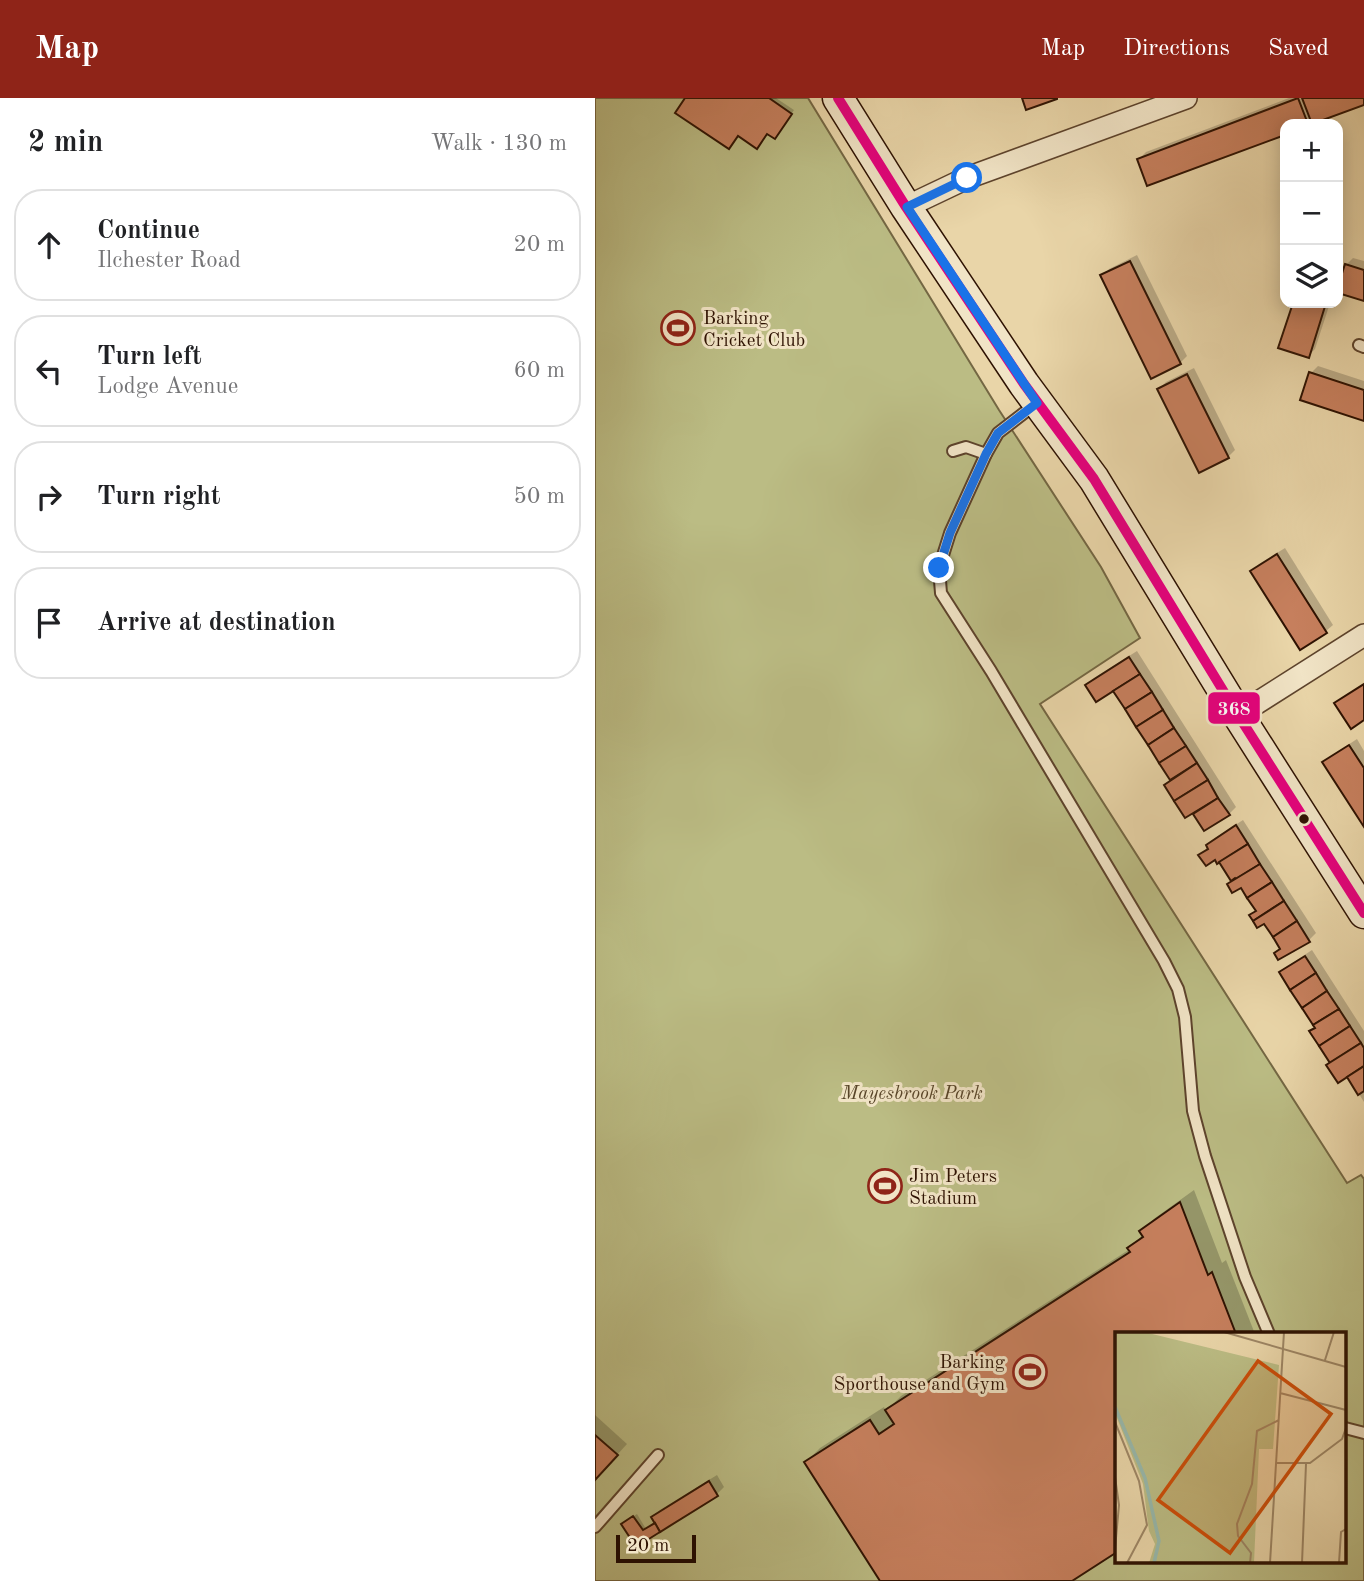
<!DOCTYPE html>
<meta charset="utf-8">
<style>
body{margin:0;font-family:"Old Standard TT",serif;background:#f2f2f2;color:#202124}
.controls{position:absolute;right:21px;top:21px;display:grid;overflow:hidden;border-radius:14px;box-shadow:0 4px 18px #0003}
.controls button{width:63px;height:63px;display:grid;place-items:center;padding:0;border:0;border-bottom:2px solid #e0e0e0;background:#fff;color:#202124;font:35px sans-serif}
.scale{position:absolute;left:21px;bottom:18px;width:80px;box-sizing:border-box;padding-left:7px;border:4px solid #2e1202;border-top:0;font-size:19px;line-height:24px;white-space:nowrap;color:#2e1202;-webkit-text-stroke:5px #f1e4c6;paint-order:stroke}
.stop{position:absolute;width:21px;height:21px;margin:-16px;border:5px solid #1a73e8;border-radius:50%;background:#fff}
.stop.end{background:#1a73e8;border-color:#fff;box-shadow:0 2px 7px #0008}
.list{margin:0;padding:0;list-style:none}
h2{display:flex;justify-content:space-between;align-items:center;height:91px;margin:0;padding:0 28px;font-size:30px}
h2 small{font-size:23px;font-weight:400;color:#757577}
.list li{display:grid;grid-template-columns:46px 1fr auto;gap:21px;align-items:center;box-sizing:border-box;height:112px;margin:0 14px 14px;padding:0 14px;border:2px solid #e0e0e0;border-radius:28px}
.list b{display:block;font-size:26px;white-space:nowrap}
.list p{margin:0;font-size:23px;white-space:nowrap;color:#757577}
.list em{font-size:23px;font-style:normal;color:#757577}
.icon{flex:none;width:38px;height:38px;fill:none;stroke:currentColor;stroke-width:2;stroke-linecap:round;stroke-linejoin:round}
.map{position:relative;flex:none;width:769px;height:1483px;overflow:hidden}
header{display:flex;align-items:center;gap:42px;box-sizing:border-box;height:98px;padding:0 35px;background:#8f2418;color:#fff}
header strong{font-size:33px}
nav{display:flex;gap:38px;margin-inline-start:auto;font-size:24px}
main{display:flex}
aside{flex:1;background:#fff}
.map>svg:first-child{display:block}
.green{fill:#bbbc84;stroke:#746743;stroke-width:2;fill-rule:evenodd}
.shadow{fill:#0003}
.building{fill:#c67f5d;stroke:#2e1202;stroke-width:2}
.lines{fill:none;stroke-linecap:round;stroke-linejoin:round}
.lane-casing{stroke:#5d432c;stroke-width:14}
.street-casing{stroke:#5d432c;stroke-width:24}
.secondary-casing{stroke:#2e1202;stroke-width:33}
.lane{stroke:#f1e4c6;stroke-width:10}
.street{stroke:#f1e4c6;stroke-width:21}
.secondary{stroke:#f1e4c6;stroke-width:30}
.bus-1-casing{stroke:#f1e4c6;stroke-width:16}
.bus-1{stroke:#e5007d;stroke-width:10}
.route{stroke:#1a73e8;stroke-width:9}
.bus-dot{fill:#2e1202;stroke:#f1e4c6;stroke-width:2.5}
.labels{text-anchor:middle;stroke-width:6;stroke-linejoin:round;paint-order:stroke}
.poi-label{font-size:19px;fill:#2e1202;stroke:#f1e4c6;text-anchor:start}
.park-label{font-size:19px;font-style:italic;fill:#584529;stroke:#f1e4c6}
.inset-river{fill:none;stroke:#97b8ab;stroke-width:3.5}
.inset-road{fill:none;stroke:#9e8766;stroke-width:2}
.view{fill:#cc4e0a;fill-opacity:0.15;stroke:#cc4e0a;stroke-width:3.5}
.inset-edge{fill:none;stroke:#2e1202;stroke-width:3.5}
.line-badge{stroke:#f1e4c6;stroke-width:2.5}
.badge-label{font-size:19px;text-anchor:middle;font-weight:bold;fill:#fff}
</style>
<header>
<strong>Map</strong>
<nav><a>Map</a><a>Directions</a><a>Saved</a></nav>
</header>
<main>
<aside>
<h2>2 min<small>Walk · 130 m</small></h2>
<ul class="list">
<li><svg class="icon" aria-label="ahead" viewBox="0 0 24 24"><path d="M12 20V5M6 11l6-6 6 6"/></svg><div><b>Continue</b><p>Ilchester Road</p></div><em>20 m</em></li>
<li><svg class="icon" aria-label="left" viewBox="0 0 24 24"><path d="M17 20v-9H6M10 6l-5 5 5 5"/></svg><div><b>Turn left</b><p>Lodge Avenue</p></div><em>60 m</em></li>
<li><svg class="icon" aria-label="right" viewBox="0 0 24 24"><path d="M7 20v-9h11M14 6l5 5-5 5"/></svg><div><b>Turn right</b></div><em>50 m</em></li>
<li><svg class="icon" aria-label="arrive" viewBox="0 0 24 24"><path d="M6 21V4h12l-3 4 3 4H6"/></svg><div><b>Arrive at destination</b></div></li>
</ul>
</aside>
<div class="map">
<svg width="769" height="1483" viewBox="0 0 769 1483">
<rect width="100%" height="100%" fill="#e9d5a8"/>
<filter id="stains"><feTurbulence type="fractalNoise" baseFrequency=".00286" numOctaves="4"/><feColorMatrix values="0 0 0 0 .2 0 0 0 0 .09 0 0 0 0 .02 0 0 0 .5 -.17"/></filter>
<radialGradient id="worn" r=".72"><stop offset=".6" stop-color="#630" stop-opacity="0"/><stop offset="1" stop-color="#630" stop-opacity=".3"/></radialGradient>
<!-- green -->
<path class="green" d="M 0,0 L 213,0 L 404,312 L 506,469 L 545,540 L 445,606 L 752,1085 L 766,1077 L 769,1081 L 769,1483 L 0,1483 ZM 522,1236 L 750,1236 L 750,1464 L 522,1464 Z"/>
<!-- shadow -->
<g class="shadow">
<path d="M 92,0 L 181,0 L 199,12 L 183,36 L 172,34 L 143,37 Z"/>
<path d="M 694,0 L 769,0 L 769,5 L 717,22 L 713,26 L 690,26 L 690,35 L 553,86 L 544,61 L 551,54 Z"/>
<path d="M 542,157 L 592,258 L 585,265 L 508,178 L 514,171 Z"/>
<path d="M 758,160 L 769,163 L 769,202 L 743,193 L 751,167 Z"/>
<path d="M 700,205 L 735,205 L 720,251 L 713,258 L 686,249 Z"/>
<path d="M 723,268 L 769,283 L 769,321 L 716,275 Z"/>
<path d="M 599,270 L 640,352 L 633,359 L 564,291 L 571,284 Z"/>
<path d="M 690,450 L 738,527 L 731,533 L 705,550 L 657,473 L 664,466 Z"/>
<path d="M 542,553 L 641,709 L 634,716 L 609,731 L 599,713 L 571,687 L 577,681 L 519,590 L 492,587 L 499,580 Z"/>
<path d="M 762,641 L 769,653 L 769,726 L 729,665 L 736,658 Z"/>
<path d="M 648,722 L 721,835 L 714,842 L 687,850 L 670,823 L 656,818 L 662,812 L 647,787 L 638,783 L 624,762 L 606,757 L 620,740 Z"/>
<path d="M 717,852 L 769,933 L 769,1004 L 752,977 L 737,965 L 717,933 L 721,929 L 686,875 L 693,868 Z"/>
<path d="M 599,1092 L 627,1165 L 631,1162 L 660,1236 L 522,1236 L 522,1452 L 473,1483 L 287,1483 L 211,1364 L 225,1350 L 289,1309 L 291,1313 L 306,1298 L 535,1151 L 548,1136 L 546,1133 L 560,1120 Z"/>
<path d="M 0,1317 L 32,1346 L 0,1381 Z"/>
<path d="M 122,1377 L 129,1389 L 122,1396 L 41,1447 L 31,1423 L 42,1416 L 51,1431 L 61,1424 L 58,1419 L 65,1412 Z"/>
</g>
<!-- building -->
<g class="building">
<path d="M 90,0 L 174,0 L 197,16 L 180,41 L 172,36 L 162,51 L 143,38 L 134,51 L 80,15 Z"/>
<path d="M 427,0 L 462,0 L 462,1 L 431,12 Z"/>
<path d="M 703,0 L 713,26 L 690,26 L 690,37 L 552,88 L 542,61 Z"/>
<path d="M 707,0 L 769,0 L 769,7 L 717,26 Z"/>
<path d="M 535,163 L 586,266 L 556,281 L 505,177 Z"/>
<path d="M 750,166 L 769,172 L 769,203 L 743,195 L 743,188 Z"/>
<path d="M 698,205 L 731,205 L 714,260 L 683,250 Z"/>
<path d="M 714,274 L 769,292 L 769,323 L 705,302 Z"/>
<path d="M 592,276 L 634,360 L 604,375 L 562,291 Z"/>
<path d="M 682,456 L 732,535 L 705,552 L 655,473 Z"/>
<path d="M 534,559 L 545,576 L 501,604 L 490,587 Z"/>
<path d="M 545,576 L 557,594 L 530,611 L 518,593 Z"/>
<path d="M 769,586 L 769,622 L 756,631 L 739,605 Z"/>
<path d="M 557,594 L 568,612 L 541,629 L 530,611 Z"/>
<path d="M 568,612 L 579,630 L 553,647 L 541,629 Z"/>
<path d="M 579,630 L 591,648 L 564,665 L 553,647 Z"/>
<path d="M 754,647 L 769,670 L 769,729 L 727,664 Z"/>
<path d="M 591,648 L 602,665 L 575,682 L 564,665 Z"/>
<path d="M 602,665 L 613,682 L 579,703 L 569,687 Z"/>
<path d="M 613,682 L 623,700 L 590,720 L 579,703 Z"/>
<path d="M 623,700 L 635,717 L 609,733 L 598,716 Z"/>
<path d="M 641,727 L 653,746 L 622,766 L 620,762 L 611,768 L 603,757 L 613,751 L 611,747 Z"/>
<path d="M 653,746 L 665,766 L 641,781 L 640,780 L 636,783 L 624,764 Z"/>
<path d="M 665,766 L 677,784 L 652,800 L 646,790 L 637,795 L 632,786 Z"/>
<path d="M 677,784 L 689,803 L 658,823 L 654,817 L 661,813 L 652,800 Z"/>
<path d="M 689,803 L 702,823 L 678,839 L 669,826 L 662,830 L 658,823 Z"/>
<path d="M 702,823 L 715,844 L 683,862 L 679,855 L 685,851 L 678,839 Z"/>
<path d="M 710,858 L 721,875 L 695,892 L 684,874 Z"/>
<path d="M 721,875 L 732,893 L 707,910 L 695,892 Z"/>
<path d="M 732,893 L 744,911 L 718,927 L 707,910 Z"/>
<path d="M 744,911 L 755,928 L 724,948 L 714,933 L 720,930 L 718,927 Z"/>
<path d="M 755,928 L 766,945 L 735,965 L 724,948 Z"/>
<path d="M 766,945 L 769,950 L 769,968 L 743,985 L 731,967 Z"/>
<path d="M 769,968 L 769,993 L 763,997 L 752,979 Z"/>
<path d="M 585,1104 L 613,1177 L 617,1174 L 641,1236 L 522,1236 L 522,1454 L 477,1483 L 285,1483 L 209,1364 L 275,1322 L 284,1336 L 299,1326 L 290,1312 L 535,1154 L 532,1150 L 548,1139 L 544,1133 Z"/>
<path d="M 0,1337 L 23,1357 L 0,1382 Z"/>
<path d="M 114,1383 L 123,1398 L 65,1434 L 56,1419 Z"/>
<path d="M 38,1418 L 48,1432 L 60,1425 L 65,1434 L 41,1449 L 26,1426 Z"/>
</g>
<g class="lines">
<!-- lane casing -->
<g class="lane-casing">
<g id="lane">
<path d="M 764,247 L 769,249"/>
<path d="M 442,305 L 403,335 L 391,356 L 355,435 L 344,470 L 346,495 L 396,573 L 569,863 L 583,891 L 590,919 L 598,1013 L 610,1058 L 650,1179 L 674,1236"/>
<path d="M 358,353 L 371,349 L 391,356"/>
<path d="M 750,1330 L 769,1335"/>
<path d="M 0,1429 L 63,1357"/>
</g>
</g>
<!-- street casing -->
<g class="street-casing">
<g id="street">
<path d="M 311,109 L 372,80 L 591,0"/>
<path d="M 643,617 L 769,537"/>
</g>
</g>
<!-- secondary casing -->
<g class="secondary-casing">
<path id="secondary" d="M 243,0 L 311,109 L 429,286 L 499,381 L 643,617 L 769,815"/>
</g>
<!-- lane -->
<use href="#lane" class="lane"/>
<!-- street -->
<use href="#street" class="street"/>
<!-- secondary -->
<use href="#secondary" class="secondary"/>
<!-- bus-1 casing -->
<g class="bus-1-casing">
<path id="bus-1" d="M 243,0 L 311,109 L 429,286 L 499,381 L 643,617 L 769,815"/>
</g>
<!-- bus-1 -->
<use href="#bus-1" class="bus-1"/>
</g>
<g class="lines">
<!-- route -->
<path class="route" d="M 344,470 L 355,435 L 391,356 L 403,335 L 442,305 L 312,109 L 372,80"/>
</g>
<!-- icons -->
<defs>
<g id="stadium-ring" transform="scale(1.75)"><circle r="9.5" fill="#f1e4c6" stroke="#8f2418" stroke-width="1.5"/><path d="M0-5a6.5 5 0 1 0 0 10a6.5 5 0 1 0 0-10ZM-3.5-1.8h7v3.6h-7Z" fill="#8f2418"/></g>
</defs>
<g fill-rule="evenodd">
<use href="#stadium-ring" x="83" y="230"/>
<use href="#stadium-ring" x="290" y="1088"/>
<use href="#stadium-ring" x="435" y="1274"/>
</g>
<!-- markers -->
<circle class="bus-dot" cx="709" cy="721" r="6"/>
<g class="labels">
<!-- poi labels -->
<g class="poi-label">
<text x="108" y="226">Barking<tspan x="108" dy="22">Cricket Club</tspan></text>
<text x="314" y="1084">Jim Peters<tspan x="314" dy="22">Stadium</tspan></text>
<text x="410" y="1270" text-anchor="end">Barking<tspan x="410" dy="22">Sporthouse and Gym</tspan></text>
</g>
<!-- park labels -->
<g class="park-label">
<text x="317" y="1001">Mayesbrook Park</text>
</g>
</g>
<!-- overview -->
<g transform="translate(520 1234)">
<rect width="231" height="231" fill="#e9d5a8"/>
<path d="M 0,0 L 29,0 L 164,33 L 158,117 L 144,117 L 139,231 L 34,231 L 40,212 L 34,199 L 28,152 L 0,81 Z" fill="#bbbc84"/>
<path class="inset-river" d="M 0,75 L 30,146 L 44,209 L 39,231"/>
<path class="inset-road" d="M 109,0 L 231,35M 210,28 L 219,0M 165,61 L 231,78M 0,90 L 24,149 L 32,193 L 12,231M 162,131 L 195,131 L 227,107 L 231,96M 0,145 L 4,173 L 0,217M 135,231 L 136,221 L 123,204 L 122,192 L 137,152 L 142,99 L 164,88M 155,231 L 169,0M 187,231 L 191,132M 224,231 L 226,200 L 231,197"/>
<path class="view" d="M 143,29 L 216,82 L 115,221 L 43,168 Z"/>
<rect width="231" height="231" class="inset-edge"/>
</g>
<rect class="line-badge" x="612" y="593" width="54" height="34" rx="7" fill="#e5007d"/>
<g class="badge-label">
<text x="639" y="617">368</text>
</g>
<rect width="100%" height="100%" filter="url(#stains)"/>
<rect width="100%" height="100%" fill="url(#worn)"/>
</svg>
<div class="controls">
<button>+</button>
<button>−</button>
<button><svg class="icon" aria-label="layers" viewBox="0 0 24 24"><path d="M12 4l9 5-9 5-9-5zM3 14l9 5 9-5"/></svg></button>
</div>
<div class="scale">20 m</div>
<div class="stop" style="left:372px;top:80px"></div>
<div class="stop end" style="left:344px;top:470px"></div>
</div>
</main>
